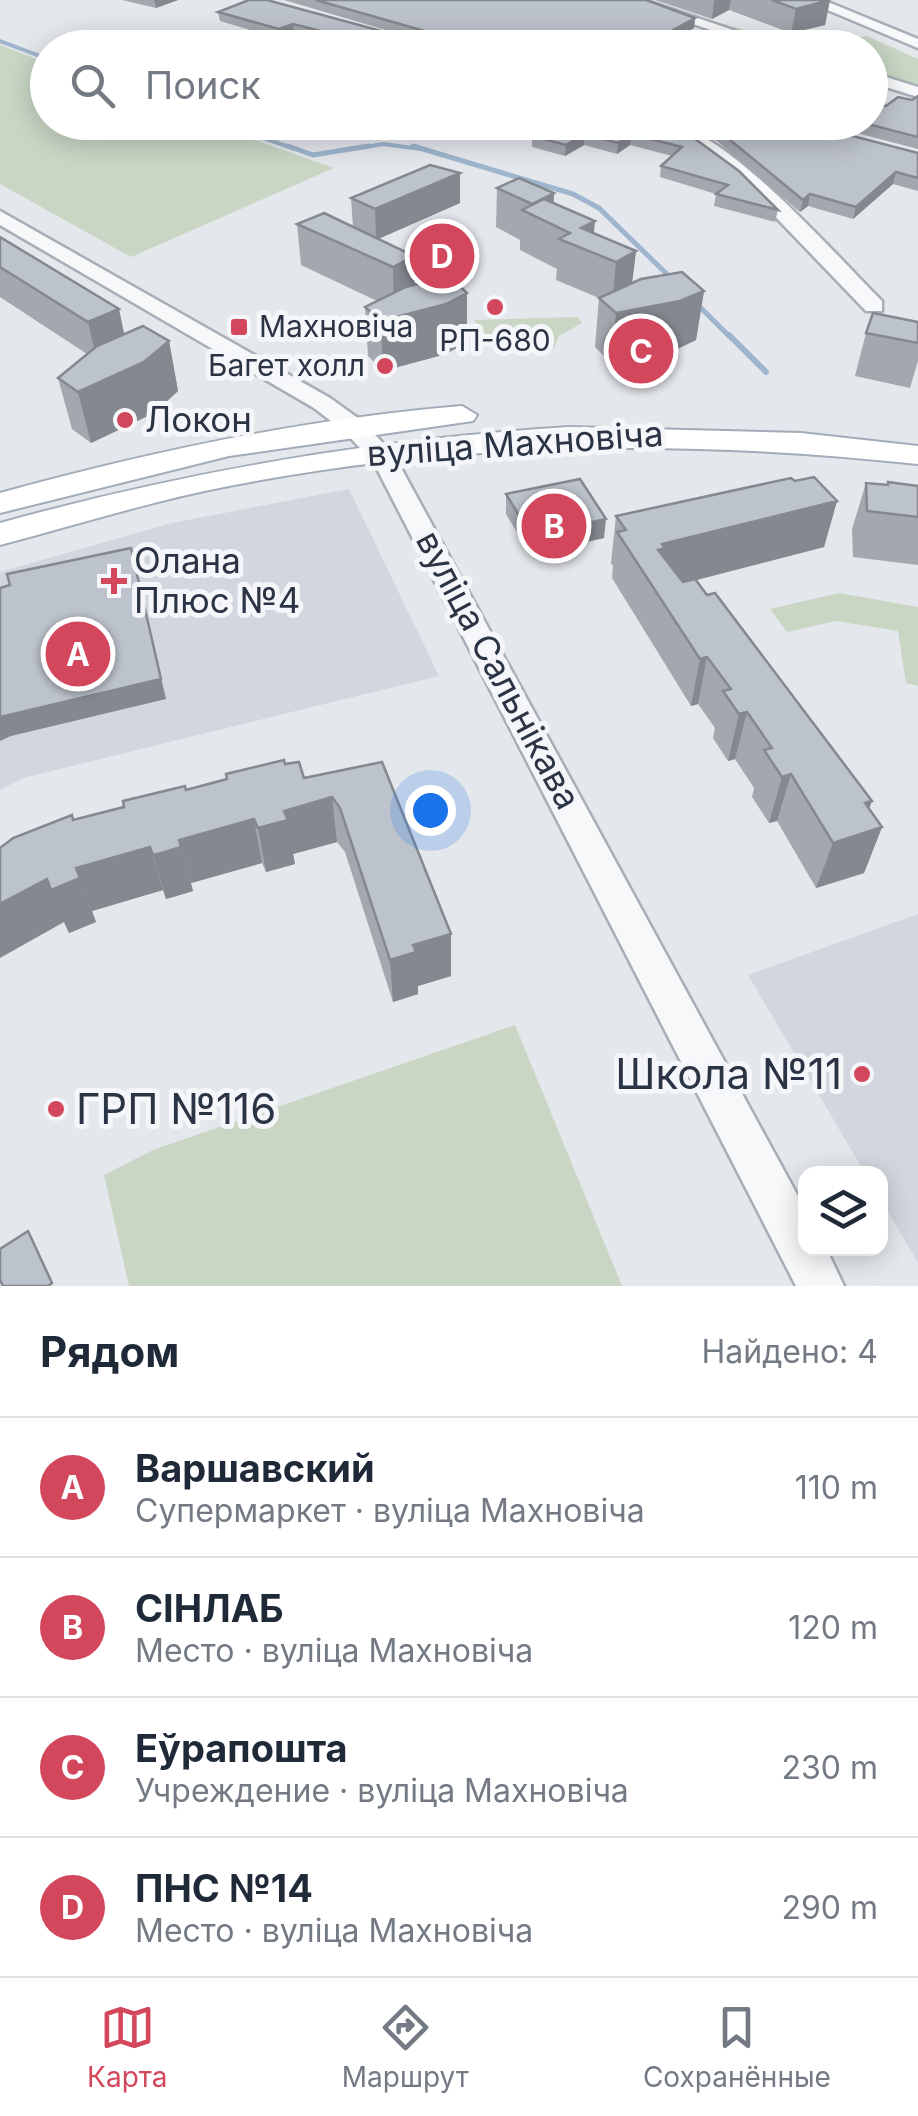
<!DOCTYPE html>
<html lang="ru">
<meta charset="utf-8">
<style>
body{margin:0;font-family:Inter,sans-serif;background:#f6f6f7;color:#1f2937}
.controls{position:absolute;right:30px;bottom:30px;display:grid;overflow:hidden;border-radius:20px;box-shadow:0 5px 25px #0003}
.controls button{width:90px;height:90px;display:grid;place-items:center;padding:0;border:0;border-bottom:2px solid #e0e1e3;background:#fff;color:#1f2937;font:50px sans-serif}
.you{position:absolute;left:430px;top:810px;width:35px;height:35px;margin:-25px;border:8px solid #fff;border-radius:50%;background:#1a73e8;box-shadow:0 0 0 15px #1a73e833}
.badge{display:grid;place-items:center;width:65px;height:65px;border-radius:50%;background:#d3475d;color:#fff;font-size:32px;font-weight:700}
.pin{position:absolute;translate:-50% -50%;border:5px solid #fff;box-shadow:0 2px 10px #0006}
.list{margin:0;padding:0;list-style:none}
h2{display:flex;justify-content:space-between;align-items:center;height:130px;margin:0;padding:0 40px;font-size:42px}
h2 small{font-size:32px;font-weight:400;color:#747a83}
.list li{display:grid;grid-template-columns:65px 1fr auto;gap:30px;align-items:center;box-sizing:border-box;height:140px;padding:0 40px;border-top:2px solid #e0e1e3}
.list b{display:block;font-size:38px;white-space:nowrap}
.list p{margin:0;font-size:32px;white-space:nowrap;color:#747a83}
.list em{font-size:32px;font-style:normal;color:#747a83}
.icon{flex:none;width:55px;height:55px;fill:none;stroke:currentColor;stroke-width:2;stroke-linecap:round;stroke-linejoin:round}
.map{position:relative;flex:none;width:918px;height:1286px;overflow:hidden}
.search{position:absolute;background:#fff;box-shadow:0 5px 25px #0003;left:30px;right:30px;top:30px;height:110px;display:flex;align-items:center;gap:25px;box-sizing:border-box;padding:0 35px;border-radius:55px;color:#747a83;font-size:38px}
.sheet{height:690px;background:#fff}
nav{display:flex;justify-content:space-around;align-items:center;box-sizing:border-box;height:140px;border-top:2px solid #e0e1e3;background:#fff;font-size:28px;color:#747a83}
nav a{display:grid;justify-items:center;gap:5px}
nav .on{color:#d3475d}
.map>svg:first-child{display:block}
.built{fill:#d2d6de}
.green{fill:#c9d6c4}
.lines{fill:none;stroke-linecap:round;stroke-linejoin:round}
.stream-far2{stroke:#9eb5cd;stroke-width:4}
.stream-far1{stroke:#9eb5cd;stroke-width:5}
.stream{stroke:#9eb5cd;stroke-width:6}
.minor-casing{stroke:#a8aeb7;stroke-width:5}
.major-casing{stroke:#a2abb8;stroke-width:4}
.minor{fill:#f7f8fa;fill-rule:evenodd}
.major{fill:#fff;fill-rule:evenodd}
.wall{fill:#a3a8af}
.shaded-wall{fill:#84888f}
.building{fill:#bdc3cc;stroke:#84888f;stroke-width:2.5}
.poi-dot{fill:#d3475d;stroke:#f4f6f9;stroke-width:4}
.labels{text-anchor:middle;stroke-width:10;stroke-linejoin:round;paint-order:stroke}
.far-poi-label{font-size:30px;fill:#2a3445;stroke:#f4f6f9;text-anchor:start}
.poi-label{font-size:35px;fill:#2a3445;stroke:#f4f6f9;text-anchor:start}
.street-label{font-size:35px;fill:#2a3445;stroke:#f4f6f9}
.near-poi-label{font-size:42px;fill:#2a3445;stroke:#f4f6f9;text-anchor:end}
</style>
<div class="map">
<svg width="918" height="1286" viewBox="0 0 918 1286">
<rect width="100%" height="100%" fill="#e4e7ec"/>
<!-- built -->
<g class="built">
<path d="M 349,489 L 439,676 L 23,778 L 0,790 L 0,572 L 172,523 Z"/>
<path d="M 918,914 L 918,1263 L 881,1200 L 880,1174 L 865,1173 L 748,975 Z"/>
</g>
<!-- green -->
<g class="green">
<path d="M 641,0 L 783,41 L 814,46 L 867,36 L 918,59 L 918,88 L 871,72 L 870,48 L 792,47 Z"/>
<path d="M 0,45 L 47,63 L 48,122 L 207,123 L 334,168 L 131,257 L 0,184 Z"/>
<path d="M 578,317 L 582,323 L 559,336 L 554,348 L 500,351 L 474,320 Z"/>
<path d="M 839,593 L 918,607 L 918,686 L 906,683 L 898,631 L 836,621 L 787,632 L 770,609 Z"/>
<path d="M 515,1025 L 622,1286 L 129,1286 L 104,1175 L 153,1150 Z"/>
</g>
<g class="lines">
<!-- stream-far2 -->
<g class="stream-far2">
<path d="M 0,41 L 48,59"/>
<path d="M 217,122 L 295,149"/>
<path d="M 353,149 L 383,144 L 421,149"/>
</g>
<!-- stream-far1 -->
<g class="stream-far1">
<path d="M 288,146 L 313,155 L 369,146"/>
<path d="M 413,146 L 573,194 L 599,208 L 674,281"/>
<path d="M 694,301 L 731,338"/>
</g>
<!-- stream -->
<path class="stream" d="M 729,335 L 766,372"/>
<!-- minor casing -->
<g class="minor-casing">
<g id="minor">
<path d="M 623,0 L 644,0 L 786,48 L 763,48 Z"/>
<path d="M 804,0 L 823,0 L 918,39 L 918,48 Z"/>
<path d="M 870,72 L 918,87 L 918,97 L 870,82 Z"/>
<path d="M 661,122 C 721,122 837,257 882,301 L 882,311 L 866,311 L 740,180 Z"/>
<path d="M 0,211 L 330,398 L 362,421 L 394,455 L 806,1211 L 806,1248 L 826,1248 L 844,1286 L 796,1286 L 374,463 L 344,431 L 314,408 L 0,225 Z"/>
</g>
</g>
<!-- major casing -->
<g class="major-casing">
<g id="major">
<path d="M 462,406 L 477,415 L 473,421 L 229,456 L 0,513 L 0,493 C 152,451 305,419 462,406 Z"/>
<path d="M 569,427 L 801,433 L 918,446 L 918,464 C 686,439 458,441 229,486 C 151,501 76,525 0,545 L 0,523 C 188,471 374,439 569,427 Z"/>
</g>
</g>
<!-- minor -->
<use href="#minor" class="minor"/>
<!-- major -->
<use href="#major" class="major"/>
</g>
<!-- wall -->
<g class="wall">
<path d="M 122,0 L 178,0 L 156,8 Z"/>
<path d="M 284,0 L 646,0 L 695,18 L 694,28 L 677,38 L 699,48 L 348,48 L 294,34 L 280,39 L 220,21 L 218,12 L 423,41 Z"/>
<path d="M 655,0 L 830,0 L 825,25 L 791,33 L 729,10 L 712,19 Z"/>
<path d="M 918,96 L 918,149 L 814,122 L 870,122 L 886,106 L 912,100 Z"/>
<path d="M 521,122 L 672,122 L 778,210 L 775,222 L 714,206 L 716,194 L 660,177 L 661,166 L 672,156 L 630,145 L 617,154 L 584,145 L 565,156 L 532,147 L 532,136 L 542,130 Z"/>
<path d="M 677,122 L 799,122 L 918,153 L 918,191 L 893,184 L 853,219 L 808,206 L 800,212 L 717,141 L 687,124 Z"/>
<path d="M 460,173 L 460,203 L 378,239 L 415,284 L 467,293 L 467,342 L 446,354 L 383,371 L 368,356 L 365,307 L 377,301 L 301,265 L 297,224 L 353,227 L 351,198 Z"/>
<path d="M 497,188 L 554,193 L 554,203 L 594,233 L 636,251 L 632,282 L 704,291 L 696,340 L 673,351 L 611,363 L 595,347 L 599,298 L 556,280 L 557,269 L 520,250 L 520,240 L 496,227 Z"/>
<path d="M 0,237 L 124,334 L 169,341 L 178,391 L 154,413 L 91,443 L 72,429 L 58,378 L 87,354 L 0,297 Z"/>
<path d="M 918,322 L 918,361 L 910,388 L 855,376 L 866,333 Z"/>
<path d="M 795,481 L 837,501 L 824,547 L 696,580 L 882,827 L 864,873 L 816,888 L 777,821 L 769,823 L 752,797 L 754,788 L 735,759 L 728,761 L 713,738 L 715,728 L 698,704 L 691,706 L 612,578 L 613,566 L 611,563 L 616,516 Z"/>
<path d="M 888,482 L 918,486 L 918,565 L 853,557 L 852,529 L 866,483 L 887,485 Z"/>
<path d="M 506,494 L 604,538 L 530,554 L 506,514 Z"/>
<path d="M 382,762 L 451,934 L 451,976 L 418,986 L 418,994 L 393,1002 L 345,852 L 337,842 L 293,854 L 295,864 L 266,872 L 262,863 L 191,883 L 193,891 L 177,896 L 166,899 L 163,890 L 92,911 L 96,922 L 69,933 L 64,922 L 74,819 L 285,764 L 304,778 Z"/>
</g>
<!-- shaded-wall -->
<g class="shaded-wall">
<path d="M 154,0 L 178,0 L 156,8 Z"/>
<path d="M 714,0 L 731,0 L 729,10 L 712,19 Z"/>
<path d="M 830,0 L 825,25 L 791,33 L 796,9 Z"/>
<path d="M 695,18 L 694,28 L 663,45 L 664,35 Z"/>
<path d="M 293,24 L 294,34 L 280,39 L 279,29 Z"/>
<path d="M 584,134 L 584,145 L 565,156 L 566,145 Z"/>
<path d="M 631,134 L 630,145 L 617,154 L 618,143 Z"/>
<path d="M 896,172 L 893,184 L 853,219 L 856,207 Z"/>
<path d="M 460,173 L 460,203 L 376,240 L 375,209 Z"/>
<path d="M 554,193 L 552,225 L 532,204 Z"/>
<path d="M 810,194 L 808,206 L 800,212 L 803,200 Z"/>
<path d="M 595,221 L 592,253 L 581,228 Z"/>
<path d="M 636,251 L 631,292 L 612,304 L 616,262 Z"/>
<path d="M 414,256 L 415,298 L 394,309 L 393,267 Z"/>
<path d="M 704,291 L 696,340 L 673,351 L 611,363 L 616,313 Z"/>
<path d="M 467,293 L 467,342 L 446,354 L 383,371 L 381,321 Z"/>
<path d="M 119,309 L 127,347 L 97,361 L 88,322 Z"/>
<path d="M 169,341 L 178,391 L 154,413 L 91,443 L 78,392 Z"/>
<path d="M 837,501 L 824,547 L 658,590 L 658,550 L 662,544 Z"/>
<path d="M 606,519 L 604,538 L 530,554 L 531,535 Z"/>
<path d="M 131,548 L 166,699 L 11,736 L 0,741 L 0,717 Z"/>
<path d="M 707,657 L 698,704 L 691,706 L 700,659 Z"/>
<path d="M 747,712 L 735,759 L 728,761 L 739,714 Z"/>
<path d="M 791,774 L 777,821 L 769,823 L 782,777 Z"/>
<path d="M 332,797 L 337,842 L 293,854 L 295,864 L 266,872 L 258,828 L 284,811 Z"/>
<path d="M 872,801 L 860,834 L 882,827 L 864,873 L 816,888 L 833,843 L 865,803 Z"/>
<path d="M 254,819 L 262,863 L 191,883 L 179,840 Z"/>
<path d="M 150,847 L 163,890 L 92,911 L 76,868 Z"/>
<path d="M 181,847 L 193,891 L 166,899 L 153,855 Z"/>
<path d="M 80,878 L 96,922 L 69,933 L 64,922 L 0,958 L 0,904 L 47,879 Z"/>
<path d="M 451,934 L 451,976 L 418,986 L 418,994 L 393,1002 L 390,960 L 413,945 Z"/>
</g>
<!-- building -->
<g class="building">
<path d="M 249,0 L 267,0 L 418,41 L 449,38 L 316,0 L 646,0 L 695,18 L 664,35 L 700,43 L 691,48 L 389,48 L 293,24 L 279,29 L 218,12 Z"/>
<path d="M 772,0 L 830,0 L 796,9 Z"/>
<path d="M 918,96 L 918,137 L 860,122 L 870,122 L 870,103 L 886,106 L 898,97 L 912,100 Z"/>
<path d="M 553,122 L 672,122 L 739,171 L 778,210 L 716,194 L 728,185 L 661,166 L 682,147 L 631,134 L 618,143 L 584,134 L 566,145 L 532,136 Z"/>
<path d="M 705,122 L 799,122 L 918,153 L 918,178 L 896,172 L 856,207 L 810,194 L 803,200 L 718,130 Z"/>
<path d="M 430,165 L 460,173 L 375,209 L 351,198 Z"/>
<path d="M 519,178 L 554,193 L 532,204 L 497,188 Z"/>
<path d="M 544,199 L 595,221 L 581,228 L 636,251 L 616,262 L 559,239 L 570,233 L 522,210 Z"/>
<path d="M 324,213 L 414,256 L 393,267 L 297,224 Z"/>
<path d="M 0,237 L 119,309 L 88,322 L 0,267 Z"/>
<path d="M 682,272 L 704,291 L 680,301 L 616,313 L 599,298 L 641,279 Z"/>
<path d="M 449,276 L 467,293 L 446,304 L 381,321 L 365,307 L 406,287 Z"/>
<path d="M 873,313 L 918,322 L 918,343 L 866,333 Z"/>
<path d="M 143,326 L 169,341 L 144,362 L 78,392 L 58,378 L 97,346 Z"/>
<path d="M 814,477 L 837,501 L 662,544 L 665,548 L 658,550 L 683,582 L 695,579 L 707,595 L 715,593 L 872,801 L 865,803 L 882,827 L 833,843 L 791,774 L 782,777 L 764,750 L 772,748 L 747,712 L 739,714 L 723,691 L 731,689 L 707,657 L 700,659 L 617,532 L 626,530 L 616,516 L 791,478 L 795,481 Z"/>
<path d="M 580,479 L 606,519 L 531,535 L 506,494 Z"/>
<path d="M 888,482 L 918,486 L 918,517 L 867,511 L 866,483 L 888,485 Z"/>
<path d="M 131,548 L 161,679 L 0,717 L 0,588 L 10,585 L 7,574 Z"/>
<path d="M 284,760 L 285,764 L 299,762 L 304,778 L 382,762 L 451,934 L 413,945 L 416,952 L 390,960 L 340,808 L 332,797 L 284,811 L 288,820 L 258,828 L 254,819 L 179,840 L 181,847 L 165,852 L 153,855 L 150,847 L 76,868 L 80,878 L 51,890 L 47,879 L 0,904 L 0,848 L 13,838 L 72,815 L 73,820 L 124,807 L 123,801 L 185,786 L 186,790 L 227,779 L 226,774 Z"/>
<path d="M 28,1231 L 52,1283 L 48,1286 L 3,1286 L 0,1280 L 0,1249 Z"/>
</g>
<!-- markers -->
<g class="poi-dot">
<circle cx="495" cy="307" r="10"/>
<rect x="229" y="317" width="20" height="20" rx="5"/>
<circle cx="385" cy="366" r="10"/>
<circle cx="125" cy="420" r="10"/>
<path d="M109 566h10v10h10v10h-10v10h-10v-10h-10v-10h10z"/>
<circle cx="862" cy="1074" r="10"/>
<circle cx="56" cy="1109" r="10"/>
</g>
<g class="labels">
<!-- far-poi labels -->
<g class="far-poi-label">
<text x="259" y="337">Махновіча</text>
<text x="495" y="351" text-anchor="middle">РП-680</text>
<text x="365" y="376" text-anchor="end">Багет холл</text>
</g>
<!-- poi labels -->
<g class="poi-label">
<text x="145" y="432">Локон</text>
<text x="134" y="573">Олана<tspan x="134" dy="40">Плюс №4</tspan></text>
</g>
<!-- street labels -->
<g class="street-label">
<text transform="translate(515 444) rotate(-4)" y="12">вуліца Махновіча</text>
<text transform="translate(498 670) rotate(62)" y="12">вуліца Сальнікава</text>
</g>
<!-- near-poi labels -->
<g class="near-poi-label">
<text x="842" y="1089">Школа №11</text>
<text x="76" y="1124" text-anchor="start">ГРП №116</text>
</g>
</g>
</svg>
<div class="controls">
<button><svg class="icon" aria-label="layers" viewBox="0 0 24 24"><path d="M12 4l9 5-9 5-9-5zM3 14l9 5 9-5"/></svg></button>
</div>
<div class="you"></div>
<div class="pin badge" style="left:78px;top:654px">A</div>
<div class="pin badge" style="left:554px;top:526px">B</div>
<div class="pin badge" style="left:641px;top:351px">C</div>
<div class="pin badge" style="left:442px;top:256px">D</div>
<div class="search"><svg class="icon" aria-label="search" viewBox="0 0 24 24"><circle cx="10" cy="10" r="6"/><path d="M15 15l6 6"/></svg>Поиск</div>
</div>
<section class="sheet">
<h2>Рядом<small>Найдено: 4</small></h2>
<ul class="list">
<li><span class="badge">A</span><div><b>Варшавский</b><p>Супермаркет · вуліца Махновіча</p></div><em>110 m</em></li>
<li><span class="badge">B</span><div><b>СІНЛАБ</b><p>Место · вуліца Махновіча</p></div><em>120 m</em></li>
<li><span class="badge">C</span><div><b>Еўрапошта</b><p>Учреждение · вуліца Махновіча</p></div><em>230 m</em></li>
<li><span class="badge">D</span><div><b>ПНС №14</b><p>Место · вуліца Махновіча</p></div><em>290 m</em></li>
</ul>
</section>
<nav>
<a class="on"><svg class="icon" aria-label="map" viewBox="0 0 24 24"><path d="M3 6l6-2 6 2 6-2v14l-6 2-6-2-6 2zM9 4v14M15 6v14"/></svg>Карта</a>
<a><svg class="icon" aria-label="directions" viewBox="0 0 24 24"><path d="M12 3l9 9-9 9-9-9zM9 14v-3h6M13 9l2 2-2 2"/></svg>Маршрут</a>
<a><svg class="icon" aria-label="saved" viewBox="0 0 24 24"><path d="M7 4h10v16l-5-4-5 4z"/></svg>Сохранённые</a>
</nav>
